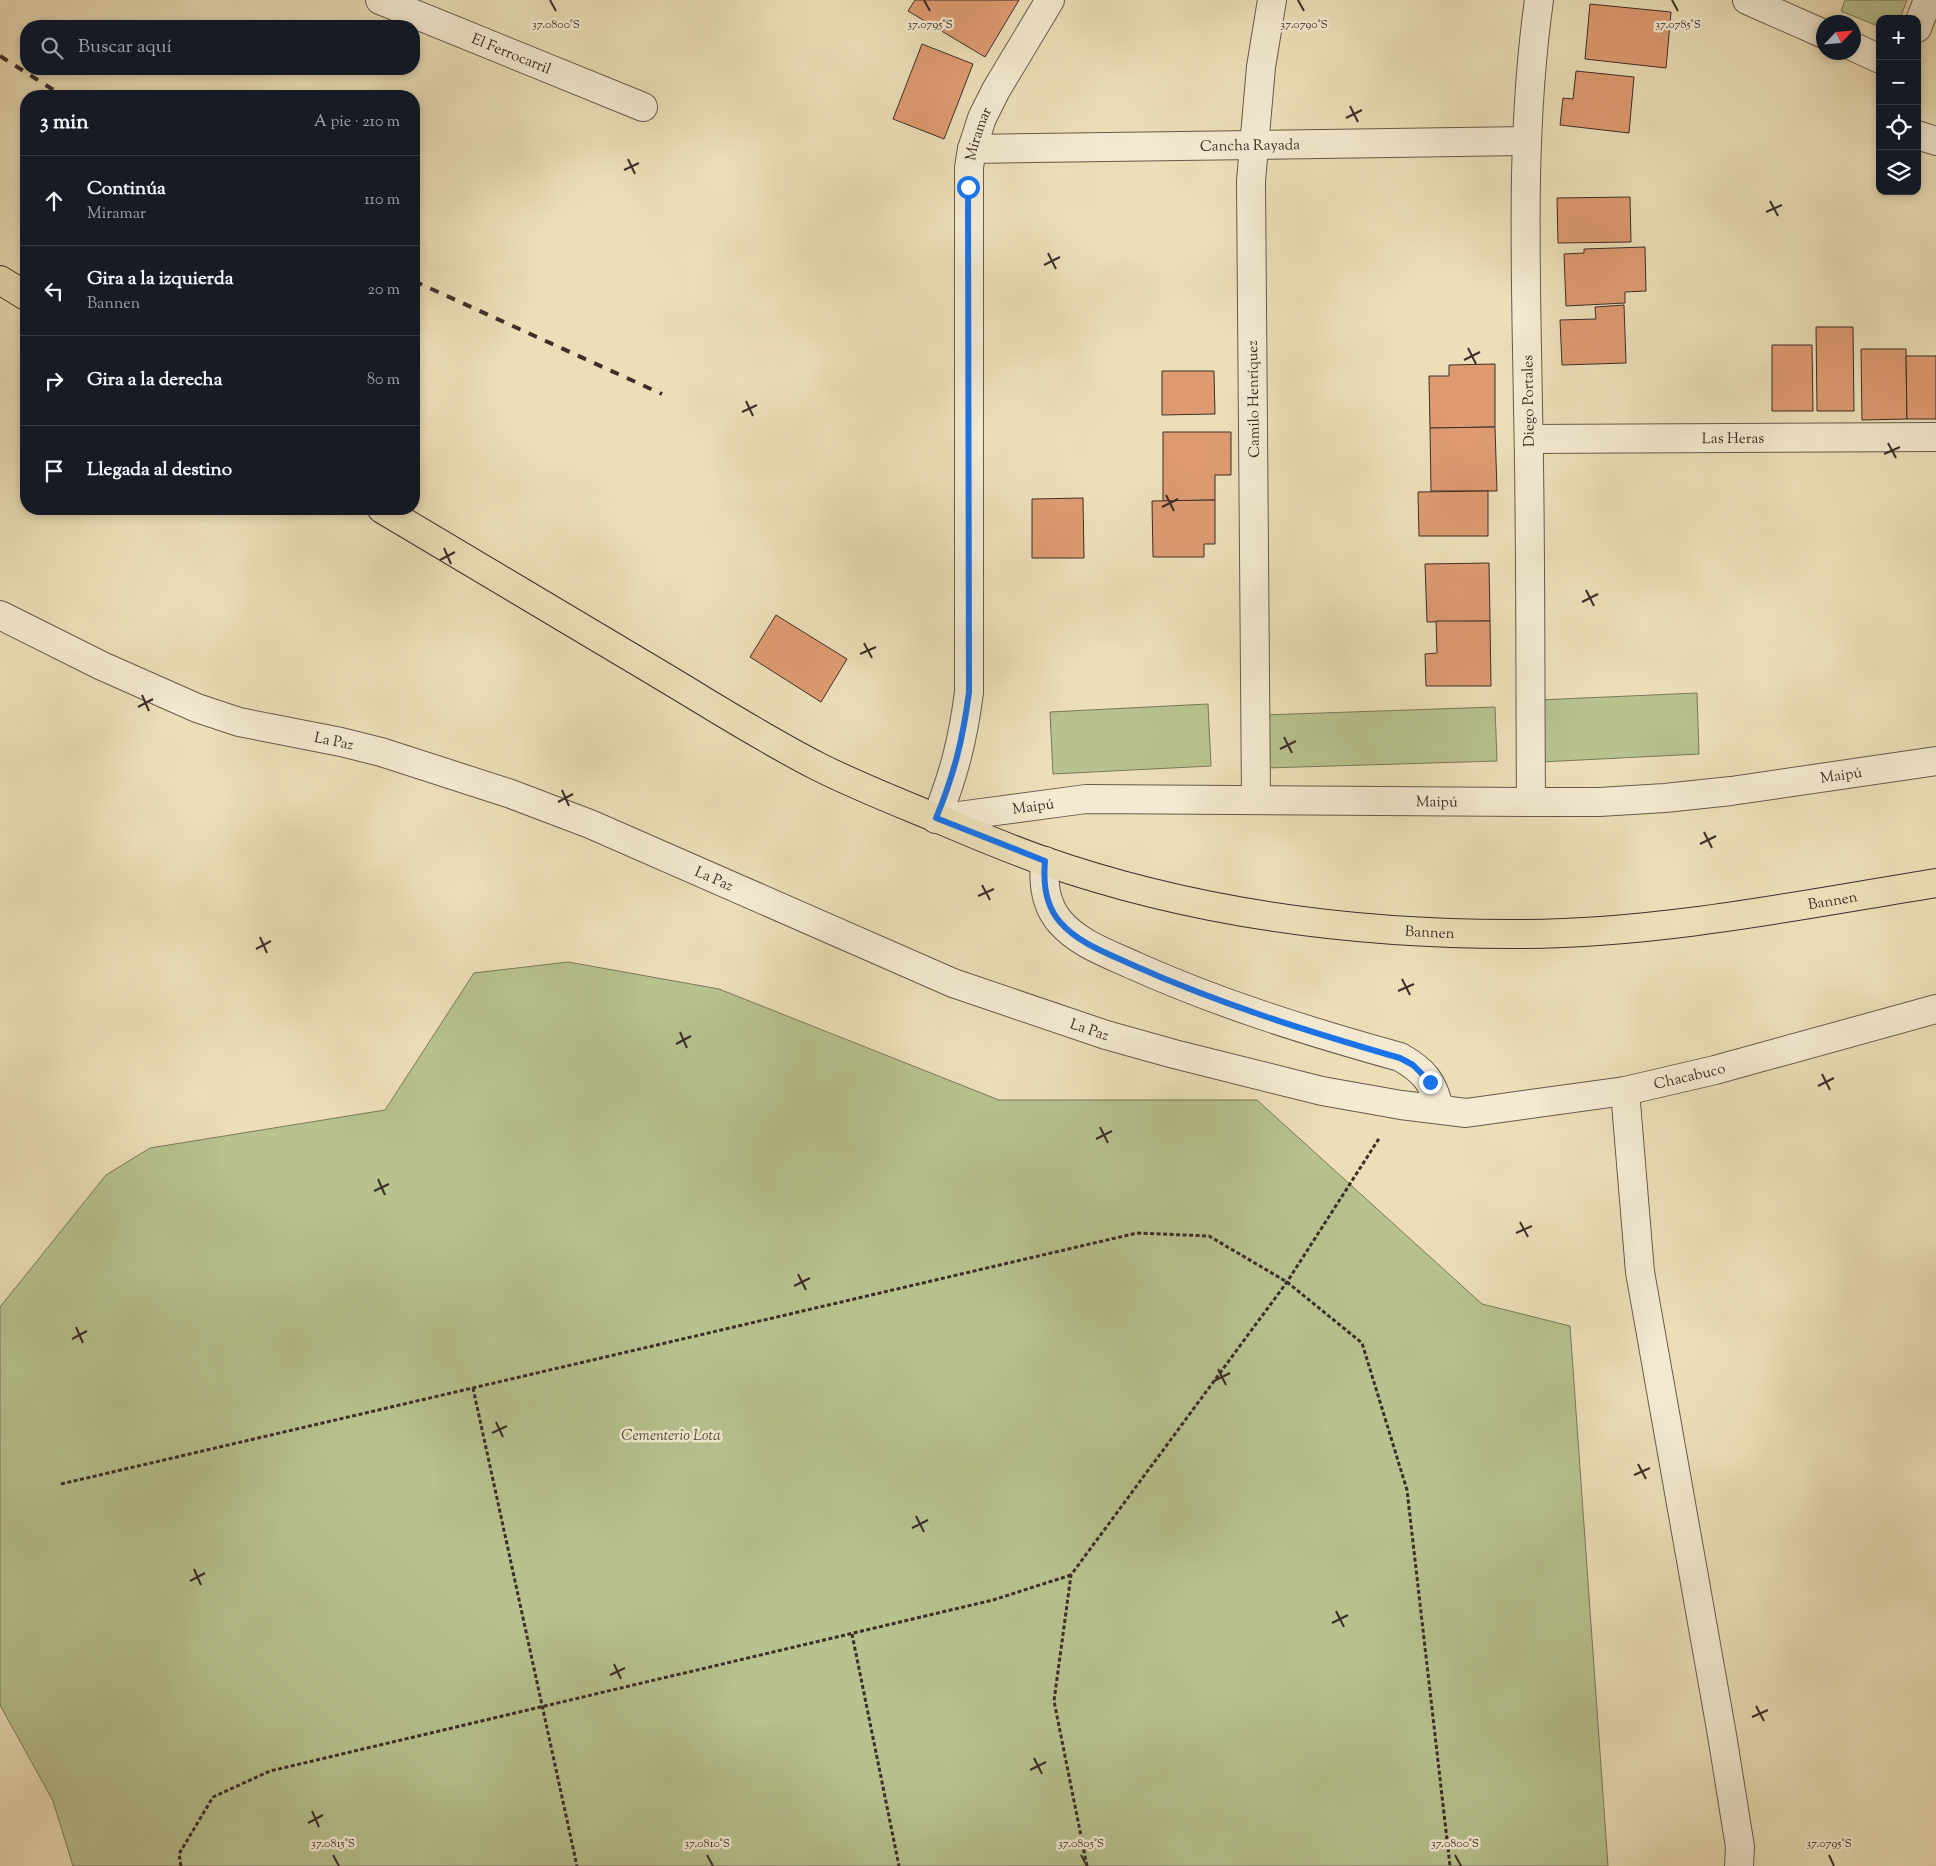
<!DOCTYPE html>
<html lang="es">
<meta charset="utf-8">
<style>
body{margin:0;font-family:"Sorts Mill Goudy",serif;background:#242831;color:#f1f3f6}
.controls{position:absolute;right:15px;top:15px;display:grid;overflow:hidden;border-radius:10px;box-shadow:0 2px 8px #0003}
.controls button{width:45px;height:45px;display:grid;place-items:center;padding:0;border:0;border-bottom:1px solid #363941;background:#171b24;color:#f1f3f6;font:25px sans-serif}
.compass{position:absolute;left:1816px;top:15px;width:45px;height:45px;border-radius:50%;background:#171b24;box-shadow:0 2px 8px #0003;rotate:64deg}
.stop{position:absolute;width:15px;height:15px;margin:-11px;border:4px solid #1a73e8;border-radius:50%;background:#fff}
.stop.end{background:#1a73e8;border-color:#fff;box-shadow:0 1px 5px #0008}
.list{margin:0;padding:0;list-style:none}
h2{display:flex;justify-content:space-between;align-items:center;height:65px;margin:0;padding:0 20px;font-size:21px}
h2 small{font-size:16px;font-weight:400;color:#9ea1a6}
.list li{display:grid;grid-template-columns:32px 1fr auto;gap:15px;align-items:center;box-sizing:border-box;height:90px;padding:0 20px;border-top:1px solid #363941}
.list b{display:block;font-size:19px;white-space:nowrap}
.list p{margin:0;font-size:16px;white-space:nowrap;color:#9ea1a6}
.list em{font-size:16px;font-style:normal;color:#9ea1a6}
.icon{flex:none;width:28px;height:28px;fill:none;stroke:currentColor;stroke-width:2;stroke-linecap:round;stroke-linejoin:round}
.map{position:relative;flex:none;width:1936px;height:1866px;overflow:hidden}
.search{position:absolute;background:#171b24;box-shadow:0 2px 8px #0003;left:20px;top:20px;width:400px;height:55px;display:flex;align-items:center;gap:12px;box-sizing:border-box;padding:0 18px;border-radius:20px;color:#9ea1a6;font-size:19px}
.panel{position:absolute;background:#171b24;box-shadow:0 2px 8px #0003;left:20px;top:90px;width:400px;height:425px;border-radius:20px}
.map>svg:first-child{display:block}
.green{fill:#b7c28f;stroke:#7a785c}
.building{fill:#de9b72;stroke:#3c2e28}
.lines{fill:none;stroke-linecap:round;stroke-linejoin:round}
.minor-casing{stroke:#685a4c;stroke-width:30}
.major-casing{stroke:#3c2e28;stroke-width:30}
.path{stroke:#3c2e28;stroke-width:3;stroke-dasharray:4 2.5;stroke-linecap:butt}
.minor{stroke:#f3ead1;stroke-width:28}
.major{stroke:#ecdfb8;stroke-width:28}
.rail{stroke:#3c2e28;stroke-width:4;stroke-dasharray:9 9;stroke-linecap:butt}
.route{stroke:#1a73e8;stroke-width:6}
.ticks{fill:none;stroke:#3c2e28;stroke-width:2}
.labels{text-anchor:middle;stroke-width:5;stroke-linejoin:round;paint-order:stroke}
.street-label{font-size:15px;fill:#3c2e28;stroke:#f3ead1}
.park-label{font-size:15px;font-style:italic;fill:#554c3d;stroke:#f3ead1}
.ticks-label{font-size:12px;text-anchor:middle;fill:#3c2e28;stroke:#f3ead1;stroke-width:5;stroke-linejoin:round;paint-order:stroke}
</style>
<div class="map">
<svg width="1936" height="1866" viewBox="0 0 1936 1866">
<rect width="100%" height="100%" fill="#ecdfb8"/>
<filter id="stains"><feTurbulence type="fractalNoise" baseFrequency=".004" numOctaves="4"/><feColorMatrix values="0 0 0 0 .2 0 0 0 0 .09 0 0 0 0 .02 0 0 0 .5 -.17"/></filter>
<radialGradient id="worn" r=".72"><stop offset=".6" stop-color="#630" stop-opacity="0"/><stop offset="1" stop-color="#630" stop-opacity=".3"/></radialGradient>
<!-- green -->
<g class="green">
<path d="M 1845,0 L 1907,0 L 1900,19 L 1880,19 L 1880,27 L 1841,11 Z"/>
<path d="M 1697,693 L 1699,754 L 1541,762 L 1538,700 Z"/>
<path d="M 1208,704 L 1211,766 L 1053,774 L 1050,712 Z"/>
<path d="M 1495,707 L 1497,761 L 1266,768 L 1264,715 Z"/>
<path d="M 568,962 L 719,989 L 999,1100 L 1257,1100 L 1482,1304 L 1570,1326 L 1608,1866 L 73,1866 L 53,1801 L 0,1705 L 0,1307 L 106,1175 L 150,1148 L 385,1110 L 474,973 Z"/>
</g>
<!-- building -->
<g class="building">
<path d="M 915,0 L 1019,0 L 985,57 L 908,11 Z"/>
<path d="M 1590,4 L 1671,12 L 1666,68 L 1585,59 Z"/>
<path d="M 922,44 L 973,64 L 944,139 L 893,119 Z"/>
<path d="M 1576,71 L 1634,77 L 1629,133 L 1560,125 L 1563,98 L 1573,99 Z"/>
<path d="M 1630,197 L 1631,242 L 1558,243 L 1557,198 Z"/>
<path d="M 1645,247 L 1646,291 L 1625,292 L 1625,303 L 1566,306 L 1564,254 L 1584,253 L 1584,249 Z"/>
<path d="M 1624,305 L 1626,363 L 1562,365 L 1560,320 L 1596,319 L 1595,307 Z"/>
<path d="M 1816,327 L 1853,327 L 1854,411 L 1817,411 Z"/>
<path d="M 1772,345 L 1812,345 L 1813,411 L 1772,411 Z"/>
<path d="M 1861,349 L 1906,349 L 1907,419 L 1862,420 Z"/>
<path d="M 1906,356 L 1936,356 L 1936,419 L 1907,419 Z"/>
<path d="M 1495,364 L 1495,427 L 1430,428 L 1429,376 L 1449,376 L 1449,365 Z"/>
<path d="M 1162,371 L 1214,371 L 1215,414 L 1162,415 Z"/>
<path d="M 1495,427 L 1497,491 L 1431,491 L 1430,428 Z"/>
<path d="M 1163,432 L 1231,432 L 1231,475 L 1215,475 L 1215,500 L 1163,501 Z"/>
<path d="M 1488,491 L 1488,536 L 1419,536 L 1418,492 Z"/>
<path d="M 1083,498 L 1084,558 L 1032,558 L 1032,499 Z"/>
<path d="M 1215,500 L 1215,544 L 1204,544 L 1204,557 L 1153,557 L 1152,501 Z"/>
<path d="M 1489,563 L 1490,621 L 1427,622 L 1425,564 Z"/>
<path d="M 776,615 L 847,659 L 821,702 L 750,657 Z"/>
<path d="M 1436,621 L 1490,621 L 1491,686 L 1426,686 L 1425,654 L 1437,653 Z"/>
</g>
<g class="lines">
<!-- minor casing -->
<g class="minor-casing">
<g id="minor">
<path id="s1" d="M 380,0 L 643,107"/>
<path d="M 1747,0 L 1824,34"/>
<path d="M 1917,28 L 1928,0"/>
<path d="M 1854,47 L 1880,59"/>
<path d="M 1917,135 L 1936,141"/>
<path id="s2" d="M 972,149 L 1527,141"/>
<path id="s3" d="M 1529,439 L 1936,437"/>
<path id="s4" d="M 0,615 L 102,666 L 197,708 L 239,722 L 341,742 L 381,752 L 511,794 L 590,824 L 953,983 L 1106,1035 L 1174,1054 L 1322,1091 L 1401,1105 L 1466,1113 L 1625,1091 L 1715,1070 L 1936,1009"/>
<path d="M 1256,800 L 1251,181 L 1261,67 L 1272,0"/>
<path d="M 1531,802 C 1530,670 1531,538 1528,407 C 1526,271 1520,135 1539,0"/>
<path id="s5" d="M 936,819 L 1086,799 L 1531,802 L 1599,802 L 1665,798 L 1731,791 L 1936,761"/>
<path id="s6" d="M 936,819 C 954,775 963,739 969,692 L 969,167 L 972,149 L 982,118 L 996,90 L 1050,0"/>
<path d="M 1045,861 C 1043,882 1045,905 1060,922 C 1079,944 1109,954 1135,966 C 1220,1004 1310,1032 1400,1057 C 1423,1070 1434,1082 1439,1109"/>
<path d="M 1625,1091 L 1640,1272 L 1722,1735 L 1740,1847 L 1739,1866"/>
</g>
</g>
<!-- major casing -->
<g class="major-casing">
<g id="major">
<path d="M 0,280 L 26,296"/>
<path id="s7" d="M 382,509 C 473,563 563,617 654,671 C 708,703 762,738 819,767 C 859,787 900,803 941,820 C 974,834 1007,848 1041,860 C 1195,914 1361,935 1524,934 C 1663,933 1800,905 1936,883"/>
</g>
</g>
<!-- path -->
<g class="path">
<path d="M 473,1388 L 577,1866"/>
<path d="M 61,1484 L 1137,1233 L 1209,1236 L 1287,1282 L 1362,1343 L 1407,1490 L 1450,1866"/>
<path d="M 852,1634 L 899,1866"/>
<path d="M 181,1866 L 179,1854 L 213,1797 L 270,1771 L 993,1600 L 1071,1575"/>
<path d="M 1087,1866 L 1054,1701 L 1071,1575 L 1287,1282 L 1380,1137"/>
</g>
<!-- minor -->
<use href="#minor" class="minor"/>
<!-- major -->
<use href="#major" class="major"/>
<!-- rail -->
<g class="rail">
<path d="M 0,56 L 63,96"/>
<path d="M 414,281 L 662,394"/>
</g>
</g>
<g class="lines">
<!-- route -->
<path class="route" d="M 968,187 L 969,692 C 963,739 954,775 936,818 L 1045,861 C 1043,883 1045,905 1060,922 C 1079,944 1109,954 1135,966 C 1220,1004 1310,1032 1400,1058 L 1413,1065 L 1430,1082"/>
</g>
<!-- ticks -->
<path class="ticks" d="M 550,0 L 556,11M 924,0 L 930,11M 1298,0 L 1304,11M 1672,0 L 1678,11M 1350,106 L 1358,122M 1346,118 L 1362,110M 628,159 L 635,174M 624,170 L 639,163M 1770,201 L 1778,216M 1766,212 L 1782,205M 1048,253 L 1056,269M 1044,265 L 1060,257M 1468,348 L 1476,364M 1464,360 L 1480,352M 746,401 L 753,416M 742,412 L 757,405M 1888,443 L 1896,458M 1884,454 L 1900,447M 1166,495 L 1174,511M 1162,507 L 1178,499M 444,548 L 451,564M 440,560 L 455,552M 1586,590 L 1594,606M 1582,602 L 1598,594M 864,643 L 872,658M 860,654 L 876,647M 142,695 L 149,711M 138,707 L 153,699M 1284,737 L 1292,753M 1280,749 L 1296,741M 562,790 L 569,806M 558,802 L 573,794M 1704,832 L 1712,848M 1700,844 L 1716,836M 982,885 L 990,900M 978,896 L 994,889M 260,937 L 267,953M 256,949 L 271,941M 1402,979 L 1410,995M 1398,991 L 1414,984M 680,1032 L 687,1048M 676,1044 L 691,1036M 1822,1074 L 1830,1090M 1818,1086 L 1834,1078M 1100,1127 L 1108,1143M 1096,1139 L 1112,1131M 378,1179 L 385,1195M 374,1191 L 389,1184M 1520,1222 L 1528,1237M 1516,1233 L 1532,1226M 798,1274 L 806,1290M 794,1286 L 810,1278M 76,1327 L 83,1343M 72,1339 L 87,1331M 1218,1369 L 1226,1385M 1214,1381 L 1230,1373M 496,1422 L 503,1437M 492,1433 L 507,1426M 1638,1464 L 1646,1479M 1634,1475 L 1650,1468M 916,1516 L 924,1532M 912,1528 L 928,1520M 194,1569 L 201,1585M 190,1581 L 205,1573M 1336,1611 L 1344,1627M 1332,1623 L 1348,1615M 614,1664 L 621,1679M 610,1675 L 625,1668M 1756,1706 L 1764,1721M 1752,1717 L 1768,1710M 1034,1758 L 1042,1774M 1030,1770 L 1046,1762M 312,1811 L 319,1827M 308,1823 L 323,1815M 333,1855 L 339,1866M 707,1855 L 713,1866M 1081,1855 L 1087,1866M 1455,1855 L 1461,1866M 1829,1855 L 1834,1866"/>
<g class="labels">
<!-- street labels -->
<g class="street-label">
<text dy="5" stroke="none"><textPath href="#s1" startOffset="142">El Ferrocarril</textPath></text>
<text dy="5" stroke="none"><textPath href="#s6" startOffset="691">Miramar</textPath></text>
<text dy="5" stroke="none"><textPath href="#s2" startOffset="278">Cancha Rayada</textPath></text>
<text transform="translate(1253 399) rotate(-91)" y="5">Camilo Henríquez</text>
<text transform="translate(1528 401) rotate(-91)" y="5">Diego Portales</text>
<text dy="5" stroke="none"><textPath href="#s3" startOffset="204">Las Heras</textPath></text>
<text dy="5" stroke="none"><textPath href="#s4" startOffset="359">La Paz</textPath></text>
<text dy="5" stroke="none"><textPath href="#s5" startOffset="908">Maipú</textPath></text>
<text dy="5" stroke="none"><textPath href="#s5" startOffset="502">Maipú</textPath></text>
<text dy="5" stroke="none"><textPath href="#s5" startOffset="98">Maipú</textPath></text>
<text dy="5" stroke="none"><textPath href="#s4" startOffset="764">La Paz</textPath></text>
<text dy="5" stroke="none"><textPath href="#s7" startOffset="1550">Bannen</textPath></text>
<text dy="5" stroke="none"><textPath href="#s7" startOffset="1145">Bannen</textPath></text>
<text dy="5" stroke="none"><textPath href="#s4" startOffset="1169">La Paz</textPath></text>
<text dy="5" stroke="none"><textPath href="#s4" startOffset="1782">Chacabuco</textPath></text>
</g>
<!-- park labels -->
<g class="park-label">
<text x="671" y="1440">Cementerio Lota</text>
</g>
</g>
<g class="ticks-label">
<text x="556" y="28">37.0800°S</text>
<text x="930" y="28">37.0795°S</text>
<text x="1304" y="28">37.0790°S</text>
<text x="1678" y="28">37.0785°S</text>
<text x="333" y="1847">37.0815°S</text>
<text x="707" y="1847">37.0810°S</text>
<text x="1081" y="1847">37.0805°S</text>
<text x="1455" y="1847">37.0800°S</text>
<text x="1829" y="1847">37.0795°S</text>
</g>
<rect width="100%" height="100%" filter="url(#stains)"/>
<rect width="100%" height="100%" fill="url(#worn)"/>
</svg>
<div class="controls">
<button>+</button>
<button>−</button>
<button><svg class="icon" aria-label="locate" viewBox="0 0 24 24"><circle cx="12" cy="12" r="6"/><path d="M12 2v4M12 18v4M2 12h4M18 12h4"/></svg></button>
<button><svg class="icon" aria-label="layers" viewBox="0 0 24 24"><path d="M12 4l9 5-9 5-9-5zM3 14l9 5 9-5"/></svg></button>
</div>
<svg class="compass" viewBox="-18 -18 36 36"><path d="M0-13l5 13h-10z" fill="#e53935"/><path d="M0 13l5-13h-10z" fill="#9ea1a6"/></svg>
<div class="stop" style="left:968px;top:187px"></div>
<div class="stop end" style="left:1430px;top:1082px"></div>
<div class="search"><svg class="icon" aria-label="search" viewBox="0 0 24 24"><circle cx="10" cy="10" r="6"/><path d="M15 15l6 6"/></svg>Buscar aquí</div>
<section class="panel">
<h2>3 min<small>A pie · 210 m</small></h2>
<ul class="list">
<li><svg class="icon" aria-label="ahead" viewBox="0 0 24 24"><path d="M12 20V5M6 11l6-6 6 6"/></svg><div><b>Continúa</b><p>Miramar</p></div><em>110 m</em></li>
<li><svg class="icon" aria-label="left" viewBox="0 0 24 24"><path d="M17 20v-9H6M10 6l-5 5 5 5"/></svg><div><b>Gira a la izquierda</b><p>Bannen</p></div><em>20 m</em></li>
<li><svg class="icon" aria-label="right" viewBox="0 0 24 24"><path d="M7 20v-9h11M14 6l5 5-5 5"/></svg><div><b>Gira a la derecha</b></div><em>80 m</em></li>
<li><svg class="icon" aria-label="arrive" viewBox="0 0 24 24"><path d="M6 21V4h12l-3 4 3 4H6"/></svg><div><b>Llegada al destino</b></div></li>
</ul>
</section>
</div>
